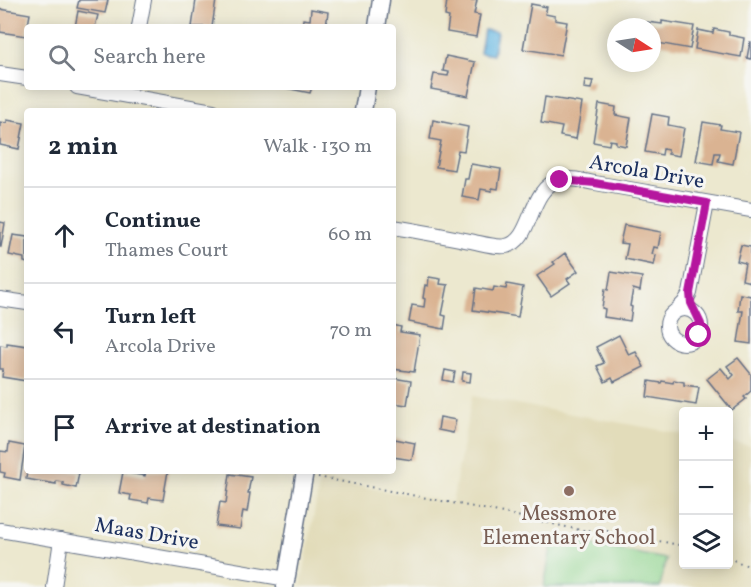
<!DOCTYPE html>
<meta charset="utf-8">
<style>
body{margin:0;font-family:Vollkorn,serif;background:#f6f6f7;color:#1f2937}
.controls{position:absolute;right:18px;bottom:18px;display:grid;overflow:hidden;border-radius:6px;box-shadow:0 3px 15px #0003}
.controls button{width:54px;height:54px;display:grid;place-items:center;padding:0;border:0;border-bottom:2px solid #e0e1e3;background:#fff;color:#1f2937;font:30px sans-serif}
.compass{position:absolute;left:607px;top:18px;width:54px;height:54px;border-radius:50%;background:#fff;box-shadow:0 3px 15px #0003;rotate:102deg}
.stop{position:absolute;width:18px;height:18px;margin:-14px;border:4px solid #b5179e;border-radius:50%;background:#fff}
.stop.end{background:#b5179e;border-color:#fff;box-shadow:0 2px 6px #0008}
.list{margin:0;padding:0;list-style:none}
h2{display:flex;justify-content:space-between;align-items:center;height:78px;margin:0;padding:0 24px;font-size:26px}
h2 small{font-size:20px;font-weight:400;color:#747a83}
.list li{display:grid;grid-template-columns:39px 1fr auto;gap:18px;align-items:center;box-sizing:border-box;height:96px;padding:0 24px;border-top:2px solid #e0e1e3}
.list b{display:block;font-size:22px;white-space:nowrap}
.list p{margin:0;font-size:20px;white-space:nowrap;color:#747a83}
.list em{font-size:20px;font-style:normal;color:#747a83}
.icon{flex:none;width:33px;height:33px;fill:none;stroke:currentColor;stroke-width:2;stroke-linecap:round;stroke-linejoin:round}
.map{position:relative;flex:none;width:751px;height:587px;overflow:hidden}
.search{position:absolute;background:#fff;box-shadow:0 3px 15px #0003;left:24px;top:24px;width:372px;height:66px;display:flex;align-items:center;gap:15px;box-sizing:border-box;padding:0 21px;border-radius:6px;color:#747a83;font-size:22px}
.panel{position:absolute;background:#fff;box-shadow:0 3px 15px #0003;left:24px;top:108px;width:372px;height:366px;border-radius:6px}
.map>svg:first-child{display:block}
.built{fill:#e2dcba}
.green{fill:#8fd48e;stroke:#558276;stroke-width:1.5}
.water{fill:#69b9e4;stroke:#4274a1;stroke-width:1.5}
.building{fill:#dab392}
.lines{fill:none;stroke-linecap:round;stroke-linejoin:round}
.minor-casing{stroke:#647086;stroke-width:16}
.tertiary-casing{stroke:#647086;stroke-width:19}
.path{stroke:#647086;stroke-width:2;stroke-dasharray:1.5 4.5;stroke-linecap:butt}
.minor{stroke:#fff;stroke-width:14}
.tertiary{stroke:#fff;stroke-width:16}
.route{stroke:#b5179e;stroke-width:8}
.education-dot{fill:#8d6e63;stroke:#f6f6f2;stroke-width:2}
.labels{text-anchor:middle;stroke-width:6;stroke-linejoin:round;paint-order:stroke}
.street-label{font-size:21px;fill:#1b2f5e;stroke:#f6f6f2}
.education-label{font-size:21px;fill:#785e54;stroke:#f6f6f2}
</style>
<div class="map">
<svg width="751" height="587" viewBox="0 0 751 587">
<rect width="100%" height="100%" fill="#f6f6f2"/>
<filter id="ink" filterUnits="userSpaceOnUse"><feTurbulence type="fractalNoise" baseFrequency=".0167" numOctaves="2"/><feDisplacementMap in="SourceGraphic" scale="12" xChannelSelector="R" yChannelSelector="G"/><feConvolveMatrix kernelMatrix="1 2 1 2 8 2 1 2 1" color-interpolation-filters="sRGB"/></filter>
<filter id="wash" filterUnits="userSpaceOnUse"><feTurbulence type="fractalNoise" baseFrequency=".008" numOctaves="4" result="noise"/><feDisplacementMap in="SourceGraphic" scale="24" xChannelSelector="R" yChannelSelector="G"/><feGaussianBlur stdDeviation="1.35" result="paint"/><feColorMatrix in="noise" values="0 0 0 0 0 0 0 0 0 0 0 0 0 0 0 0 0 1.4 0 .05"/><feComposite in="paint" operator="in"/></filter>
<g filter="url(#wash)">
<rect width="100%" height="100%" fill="#ece8cf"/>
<!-- built -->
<path class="built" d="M 472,396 L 683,434 L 684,564 L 728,564 L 729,442 L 751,446 L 751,587 L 301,587 L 320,479 L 452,503 Z"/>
<!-- green -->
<path class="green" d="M 553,537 L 666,559 L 660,587 L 544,587 Z"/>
<!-- water -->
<path class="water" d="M 484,30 L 497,32 L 493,55 L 480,53 Z"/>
<g id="blocks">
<!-- building -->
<g class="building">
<path d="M 79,0 L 108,0 L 105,13 L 77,8 Z"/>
<path d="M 196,0 L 216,0 L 212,27 L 192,27 Z"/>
<path d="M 447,0 L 477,0 L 474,14 L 480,15 L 476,37 L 447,32 L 449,17 L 445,16 Z"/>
<path d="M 531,4 L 547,7 L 545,14 L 555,16 L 555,20 L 567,22 L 561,55 L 523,49 Z"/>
<path d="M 0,9 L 30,14 L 26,36 L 0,32 Z"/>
<path d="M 311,9 L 328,12 L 326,27 L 302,27 L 303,19 L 310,20 Z"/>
<path d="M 78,11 L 98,15 L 95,27 L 75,27 Z"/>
<path d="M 662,21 L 694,26 L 690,49 L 652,42 L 652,27 L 646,27 L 647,22 L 662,24 Z"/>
<path d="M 714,29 L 729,32 L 729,35 L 744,38 L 741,57 L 695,49 L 698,30 L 713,33 Z"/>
<path d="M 750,42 L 751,42 L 751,59 L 747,58 Z"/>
<path d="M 446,56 L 475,62 L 468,96 L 431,89 L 434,74 L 448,76 L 449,72 L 443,71 Z"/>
<path d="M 585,80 L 593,81 L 591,89 L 584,88 Z"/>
<path d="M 285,87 L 312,87 L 310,93 L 285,88 Z"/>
<path d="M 545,97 L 582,103 L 576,139 L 560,136 L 562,127 L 541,123 Z"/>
<path d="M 599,104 L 616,107 L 615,115 L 631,118 L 626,146 L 616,144 L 616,141 L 610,140 L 609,145 L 593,142 Z"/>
<path d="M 652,114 L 669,117 L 668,125 L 684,128 L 679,156 L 668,154 L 668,150 L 663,149 L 662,155 L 645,152 Z"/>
<path d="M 7,120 L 24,123 L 19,149 L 0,145 L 0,122 L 7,123 Z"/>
<path d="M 433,120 L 468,127 L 464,151 L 458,150 L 454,170 L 436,167 L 441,141 L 430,139 Z"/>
<path d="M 703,122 L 721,125 L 720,129 L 739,132 L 733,164 L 718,161 L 720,153 L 715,153 L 713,164 L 696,161 Z"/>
<path d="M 471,164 L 501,169 L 498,189 L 492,188 L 492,191 L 481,189 L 479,200 L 462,197 L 465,179 L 468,179 Z"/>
<path d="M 0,222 L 5,223 L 1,247 L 0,247 Z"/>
<path d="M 624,225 L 661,232 L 658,248 L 654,247 L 652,254 L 656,255 L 654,265 L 625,259 L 628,244 L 620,243 Z"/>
<path d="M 13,235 L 27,237 L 27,263 L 24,262 L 24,258 L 9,255 Z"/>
<path d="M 741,245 L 751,247 L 751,282 L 742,280 L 745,263 L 737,261 Z"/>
<path d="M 565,253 L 578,271 L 567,279 L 570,283 L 551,296 L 537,276 L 555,264 L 553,262 Z"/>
<path d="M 611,272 L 642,277 L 640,291 L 633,289 L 630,306 L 632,307 L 630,321 L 604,317 L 605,309 L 602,308 L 605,289 L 608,290 Z"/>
<path d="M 429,277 L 441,279 L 440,284 L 448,285 L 442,315 L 446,316 L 444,329 L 409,322 L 412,305 L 424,307 L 425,299 L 423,298 L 425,285 L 428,286 Z"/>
<path d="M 507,284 L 523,287 L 518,317 L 473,310 L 476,288 L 493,291 L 494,287 L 506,289 Z"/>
<path d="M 740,294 L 751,296 L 751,344 L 738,342 L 743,311 L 738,311 Z"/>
<path d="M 393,325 L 401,327 L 400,332 L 420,335 L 414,372 L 393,369 Z"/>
<path d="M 619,335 L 629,355 L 636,352 L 644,367 L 614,382 L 612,378 L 605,382 L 597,366 L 604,363 L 596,347 Z"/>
<path d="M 7,343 L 27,346 L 27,381 L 2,377 L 3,369 L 0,369 L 0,345 L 7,346 Z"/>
<path d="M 738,358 L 751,374 L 751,391 L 744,397 L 746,399 L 732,410 L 707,379 L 721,368 L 730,379 L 734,375 L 727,366 Z"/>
<path d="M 445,370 L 455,372 L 453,382 L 443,380 Z"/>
<path d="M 463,372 L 471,373 L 470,382 L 462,381 Z"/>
<path d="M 393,378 L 411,381 L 407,405 L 393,403 Z"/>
<path d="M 674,380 L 684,382 L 684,385 L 699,387 L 696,405 L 647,397 L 649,381 L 661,383 L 662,381 L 673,383 Z"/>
<path d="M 440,417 L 456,420 L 453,433 L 438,430 Z"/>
<path d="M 395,439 L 415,443 L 412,460 L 393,457 Z"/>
<path d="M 9,443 L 25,446 L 20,480 L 4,477 L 5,473 L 0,472 L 0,451 L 8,452 Z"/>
<path d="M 27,471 L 69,471 L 79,473 L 76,488 L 63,485 L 63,482 L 56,481 L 56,484 L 26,479 Z"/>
<path d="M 146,471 L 168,471 L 163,500 L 149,498 L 148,503 L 130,500 L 131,495 L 119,493 L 123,472 L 145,476 Z"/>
<path d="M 230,474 L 251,477 L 248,493 L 250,493 L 247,512 L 243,511 L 240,529 L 216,526 L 220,502 L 226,503 Z"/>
</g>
</g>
</g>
<g filter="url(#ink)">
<use href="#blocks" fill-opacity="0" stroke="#647086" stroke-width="1.5"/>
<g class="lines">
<!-- minor casing -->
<g class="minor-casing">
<g id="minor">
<path d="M 139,27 L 144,0"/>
<path d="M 0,74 L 27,78"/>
<path d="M 77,87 L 213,111"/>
<path d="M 393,227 C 419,231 444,236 470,241 C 481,243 495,248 506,246 C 533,241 528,189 559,180 C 570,177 584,181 595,183 L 751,210"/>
<path d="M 0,299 L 27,303"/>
<circle cx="684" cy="326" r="17"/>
<path d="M 676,311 L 684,303 L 690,293 L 707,203"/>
<path d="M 0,530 L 287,579"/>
<path d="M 54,587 L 61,540"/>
</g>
</g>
<!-- tertiary casing -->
<g class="tertiary-casing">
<g id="tertiary">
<path d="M 377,27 L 381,0"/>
<path d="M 363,111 L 367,87"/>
<path d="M 285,587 L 305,471"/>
</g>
</g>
<!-- path -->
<g class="path">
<path d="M 318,477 L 494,511 L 580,530 L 609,531 L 684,546"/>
<path d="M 728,558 L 751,567"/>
</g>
<!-- minor -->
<use href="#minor" class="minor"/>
<!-- tertiary -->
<use href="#tertiary" class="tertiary"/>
</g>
</g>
<g class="lines" filter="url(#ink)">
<!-- route -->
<path class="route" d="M 560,180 L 595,183 L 707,203 L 690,293 L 691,303 L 701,324 L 699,335"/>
</g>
<!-- markers -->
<circle class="education-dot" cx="569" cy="491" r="6"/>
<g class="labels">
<!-- street labels -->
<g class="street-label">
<text transform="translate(647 171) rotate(10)" y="7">Arcola Drive</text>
<text transform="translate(147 533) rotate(10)" y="7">Maas Drive</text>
</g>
<!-- education labels -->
<g class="education-label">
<text x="569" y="520">Messmore<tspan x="569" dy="24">Elementary School</tspan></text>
</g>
</g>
</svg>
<div class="controls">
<button>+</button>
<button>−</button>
<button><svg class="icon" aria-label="layers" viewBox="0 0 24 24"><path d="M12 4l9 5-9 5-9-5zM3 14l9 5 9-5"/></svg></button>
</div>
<svg class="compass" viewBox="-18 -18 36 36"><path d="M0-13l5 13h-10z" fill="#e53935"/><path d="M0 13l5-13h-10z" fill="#747a83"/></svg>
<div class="stop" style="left:699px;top:335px"></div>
<div class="stop end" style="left:560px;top:180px"></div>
<div class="search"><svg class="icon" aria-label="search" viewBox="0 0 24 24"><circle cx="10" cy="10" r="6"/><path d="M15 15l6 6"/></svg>Search here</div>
<section class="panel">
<h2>2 min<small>Walk · 130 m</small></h2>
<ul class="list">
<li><svg class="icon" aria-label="ahead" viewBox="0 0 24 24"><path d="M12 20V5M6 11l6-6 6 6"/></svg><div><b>Continue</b><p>Thames Court</p></div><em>60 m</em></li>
<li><svg class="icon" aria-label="left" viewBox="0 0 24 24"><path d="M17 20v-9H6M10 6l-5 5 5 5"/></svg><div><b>Turn left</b><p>Arcola Drive</p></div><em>70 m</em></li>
<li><svg class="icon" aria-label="arrive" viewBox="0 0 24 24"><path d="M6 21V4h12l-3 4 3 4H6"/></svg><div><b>Arrive at destination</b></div></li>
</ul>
</section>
</div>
